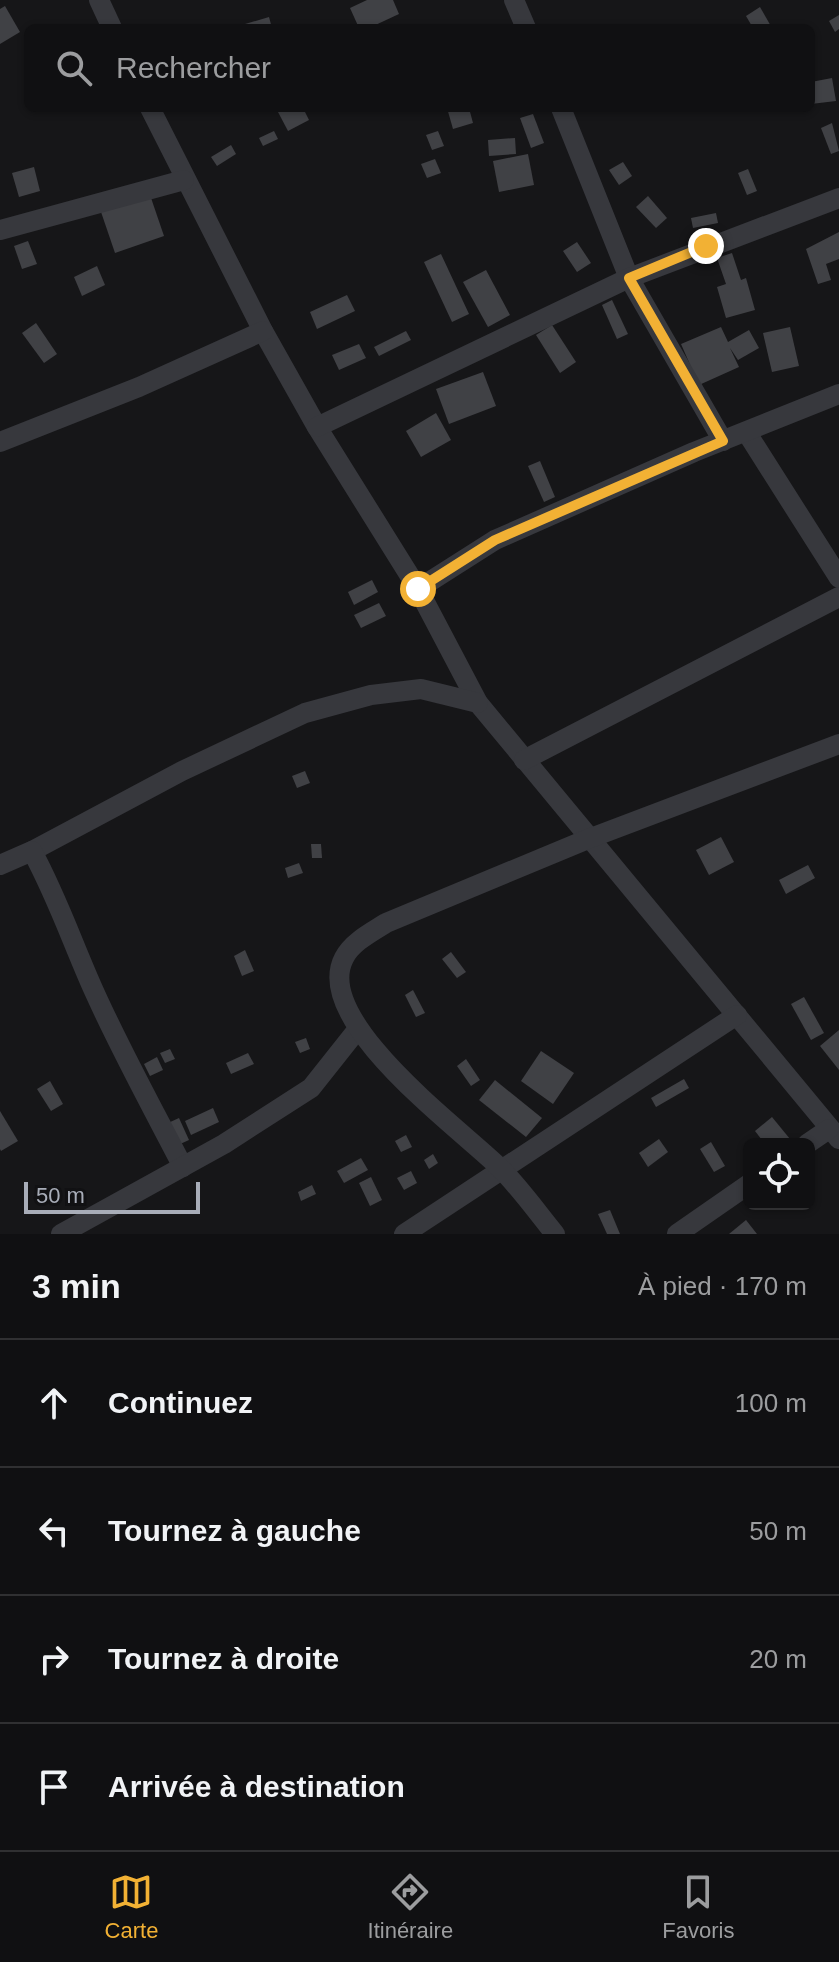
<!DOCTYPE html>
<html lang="fr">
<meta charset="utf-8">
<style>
body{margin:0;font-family:Arial,sans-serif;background:#19191b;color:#f1f3f6}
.controls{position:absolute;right:24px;bottom:24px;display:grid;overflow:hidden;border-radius:12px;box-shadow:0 2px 6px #0004}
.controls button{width:72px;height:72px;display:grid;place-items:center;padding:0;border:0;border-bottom:2px solid #303032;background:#101012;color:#f1f3f6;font:40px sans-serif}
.scale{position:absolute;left:24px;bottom:20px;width:176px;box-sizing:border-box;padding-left:8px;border:4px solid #a8adb8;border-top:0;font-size:22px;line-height:28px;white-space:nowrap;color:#a8adb8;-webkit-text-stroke:6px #111113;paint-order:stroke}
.stop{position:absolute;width:24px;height:24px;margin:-18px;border:6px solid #f2b134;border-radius:50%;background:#fff}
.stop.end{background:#f2b134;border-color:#fff;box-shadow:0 2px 8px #0008}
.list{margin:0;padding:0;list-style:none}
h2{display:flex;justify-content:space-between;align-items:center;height:104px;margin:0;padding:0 32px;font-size:34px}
h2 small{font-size:26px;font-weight:400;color:#9c9d9f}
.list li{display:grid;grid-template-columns:52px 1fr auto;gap:24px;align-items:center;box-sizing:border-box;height:128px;padding:0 32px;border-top:2px solid #303032}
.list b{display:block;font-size:30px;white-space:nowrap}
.list em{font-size:26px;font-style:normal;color:#9c9d9f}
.icon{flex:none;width:44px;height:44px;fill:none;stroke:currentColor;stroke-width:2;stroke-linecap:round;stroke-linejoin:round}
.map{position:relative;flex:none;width:839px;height:1234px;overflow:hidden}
.search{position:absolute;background:#101012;box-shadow:0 2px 6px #0004;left:24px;right:24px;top:24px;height:88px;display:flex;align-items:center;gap:20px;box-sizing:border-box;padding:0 28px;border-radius:12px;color:#9c9d9f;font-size:30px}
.sheet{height:616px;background:#101012}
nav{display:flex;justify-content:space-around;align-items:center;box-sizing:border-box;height:112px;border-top:2px solid #303032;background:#101012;font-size:22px;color:#9c9d9f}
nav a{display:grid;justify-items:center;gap:4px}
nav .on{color:#f2b134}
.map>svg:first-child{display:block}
.building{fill:#404145}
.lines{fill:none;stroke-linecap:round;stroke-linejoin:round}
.street{stroke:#37383d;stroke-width:20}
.route{stroke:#f2b134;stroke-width:10}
</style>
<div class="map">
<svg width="839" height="1234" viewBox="0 0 839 1234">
<rect width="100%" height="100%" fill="#161618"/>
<!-- building -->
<g class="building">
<path d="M 367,0 L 393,0 L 399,14 L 369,28 L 359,28 L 350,8 Z"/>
<path d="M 5,6 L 20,32 L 0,44 L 0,9 Z"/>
<path d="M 760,7 L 772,28 L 753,28 L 746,16 Z"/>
<path d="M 839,15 L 839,29 L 835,32 L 829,21 Z"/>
<path d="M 269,17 L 272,28 L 235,28 L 235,27 Z"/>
<path d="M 832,78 L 836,101 L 811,104 L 811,82 Z"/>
<path d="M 285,108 L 303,108 L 309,120 L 288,131 L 278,112 Z"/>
<path d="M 447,108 L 469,108 L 473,123 L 453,129 Z"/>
<path d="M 533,114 L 544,143 L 531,148 L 520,118 Z"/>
<path d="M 832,123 L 839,151 L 831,154 L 821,128 Z"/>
<path d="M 274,131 L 278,139 L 263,146 L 259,138 Z"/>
<path d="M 438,131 L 444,146 L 432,150 L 426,135 Z"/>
<path d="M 515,138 L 516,154 L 489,156 L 488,140 Z"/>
<path d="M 231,145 L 236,154 L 217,166 L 211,157 Z"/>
<path d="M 528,154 L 534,185 L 499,192 L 493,161 Z"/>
<path d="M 435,159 L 441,173 L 427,178 L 421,164 Z"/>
<path d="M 623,162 L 632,176 L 619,185 L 609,170 Z"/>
<path d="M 34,167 L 40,191 L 19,197 L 12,173 Z"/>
<path d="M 748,169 L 757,191 L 747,195 L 738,173 Z"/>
<path d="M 149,192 L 164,236 L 115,253 L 100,209 Z"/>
<path d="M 648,196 L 667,218 L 656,228 L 636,207 Z"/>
<path d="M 716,213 L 718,223 L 693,228 L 691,218 Z"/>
<path d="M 839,232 L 839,259 L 826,264 L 831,280 L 818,284 L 806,249 Z"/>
<path d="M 28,241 L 37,264 L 22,269 L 14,246 Z"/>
<path d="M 577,242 L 591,263 L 577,272 L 563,251 Z"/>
<path d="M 732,253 L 741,280 L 746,278 L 755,310 L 726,318 L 717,287 L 726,284 L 717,258 Z"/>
<path d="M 441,254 L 469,314 L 452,322 L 424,262 Z"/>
<path d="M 97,266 L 105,285 L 82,296 L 74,277 Z"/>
<path d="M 486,270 L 510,315 L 488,327 L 463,282 Z"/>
<path d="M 347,295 L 355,311 L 317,329 L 310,312 Z"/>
<path d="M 612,300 L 628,334 L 617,339 L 602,305 Z"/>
<path d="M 36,323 L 57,354 L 44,363 L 22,333 Z"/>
<path d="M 552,325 L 576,362 L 560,373 L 536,335 Z"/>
<path d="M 721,327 L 728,342 L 749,330 L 759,348 L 738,360 L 730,348 L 739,367 L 699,385 L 681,344 Z"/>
<path d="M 790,327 L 799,366 L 772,372 L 763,333 Z"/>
<path d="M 406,331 L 411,340 L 379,356 L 374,347 Z"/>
<path d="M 359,344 L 366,358 L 339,370 L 332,355 Z"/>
<path d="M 483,372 L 496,406 L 449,424 L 436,389 Z"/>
<path d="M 436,413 L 451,440 L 421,457 L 406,431 Z"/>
<path d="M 540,461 L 555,497 L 544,502 L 528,466 Z"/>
<path d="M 372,580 L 378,592 L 354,605 L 348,592 Z"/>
<path d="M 379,603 L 386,616 L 361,628 L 354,615 Z"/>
<path d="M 305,771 L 310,783 L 297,788 L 292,776 Z"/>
<path d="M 721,837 L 734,862 L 709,875 L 696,850 Z"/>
<path d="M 311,844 L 321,844 L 322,858 L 312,858 Z"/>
<path d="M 299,863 L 303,873 L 288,878 L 285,868 Z"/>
<path d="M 808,865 L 815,878 L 786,894 L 779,880 Z"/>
<path d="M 245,950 L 254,971 L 242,976 L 234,956 Z"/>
<path d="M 451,952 L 466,972 L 457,978 L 442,959 Z"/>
<path d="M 413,990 L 425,1013 L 416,1017 L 405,995 Z"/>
<path d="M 804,997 L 824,1033 L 811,1040 L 791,1004 Z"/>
<path d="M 839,1030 L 839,1070 L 820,1046 Z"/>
<path d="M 306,1038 L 310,1049 L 300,1053 L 295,1042 Z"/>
<path d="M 170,1049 L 175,1059 L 165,1063 L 160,1053 Z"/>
<path d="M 541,1051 L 574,1073 L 553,1104 L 521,1081 Z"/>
<path d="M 248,1053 L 254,1064 L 231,1074 L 226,1063 Z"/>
<path d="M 157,1057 L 163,1070 L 150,1076 L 144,1064 Z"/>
<path d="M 466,1059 L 480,1080 L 471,1086 L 457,1066 Z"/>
<path d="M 684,1079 L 689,1088 L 656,1107 L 651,1098 Z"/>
<path d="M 495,1080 L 542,1118 L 526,1137 L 479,1100 Z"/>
<path d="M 50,1081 L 63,1104 L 51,1111 L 37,1089 Z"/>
<path d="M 213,1108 L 219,1122 L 191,1135 L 185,1121 Z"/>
<path d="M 0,1111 L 18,1141 L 1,1151 L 0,1149 Z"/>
<path d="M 772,1117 L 790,1139 L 783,1144 L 765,1144 L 755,1131 Z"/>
<path d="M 179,1118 L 189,1140 L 178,1145 L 168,1123 Z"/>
<path d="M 406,1135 L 412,1147 L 401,1152 L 395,1141 Z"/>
<path d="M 659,1139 L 668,1152 L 648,1167 L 639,1153 Z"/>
<path d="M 711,1142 L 725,1166 L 714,1172 L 700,1149 Z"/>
<path d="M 433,1154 L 438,1163 L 429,1169 L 424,1160 Z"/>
<path d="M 361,1158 L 368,1170 L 344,1183 L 337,1171 Z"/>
<path d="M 411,1171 L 417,1183 L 404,1190 L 397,1178 Z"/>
<path d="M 371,1177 L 382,1200 L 370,1206 L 359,1183 Z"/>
<path d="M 312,1185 L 316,1194 L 301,1201 L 298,1192 Z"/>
<path d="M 610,1210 L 620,1234 L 607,1234 L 598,1214 Z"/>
<path d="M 746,1220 L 757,1234 L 729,1234 Z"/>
</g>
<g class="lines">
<!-- street -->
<g class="street">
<path d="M 99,0 L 112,28"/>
<path d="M 514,0 L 526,28"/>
<path d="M 150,108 L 263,331 L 317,427 L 418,589 L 478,703 L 839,1139"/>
<path d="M 561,108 L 629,278 L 723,441"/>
<path d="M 0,230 L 184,180"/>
<path d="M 317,427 L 629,278 L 839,198"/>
<path d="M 747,433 L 839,578"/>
<path d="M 0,442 L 139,387 L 263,331"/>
<path d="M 418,589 L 495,540 L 694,452 L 839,394"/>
<path d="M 524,760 L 839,597"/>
<path d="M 32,851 L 182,771 L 305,713 L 371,695 L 421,689 L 478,703"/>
<path d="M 0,865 L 32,851 C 58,899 72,942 94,991 C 121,1051 153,1109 183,1167"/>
<path d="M 807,1144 L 829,1129"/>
<path d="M 61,1234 L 224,1144 L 311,1088 L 357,1030"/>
<path d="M 404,1234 L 737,1015"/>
<path d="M 555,1234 C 537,1212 520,1188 500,1168 C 462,1130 311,1021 344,958 C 352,942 372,932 386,923 L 588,839 L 839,744"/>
<path d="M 677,1234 L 749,1184"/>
</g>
</g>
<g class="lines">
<!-- route -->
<path class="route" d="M 418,589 L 495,540 L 723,441 L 629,278 L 706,246"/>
</g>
</svg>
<div class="controls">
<button><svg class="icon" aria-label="locate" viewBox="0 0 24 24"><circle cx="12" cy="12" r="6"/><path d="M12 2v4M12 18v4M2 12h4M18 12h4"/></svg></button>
</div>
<div class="scale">50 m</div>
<div class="stop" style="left:418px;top:589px"></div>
<div class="stop end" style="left:706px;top:246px"></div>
<div class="search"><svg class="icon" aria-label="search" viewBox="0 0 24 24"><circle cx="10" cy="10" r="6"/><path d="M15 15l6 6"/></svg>Rechercher</div>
</div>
<section class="sheet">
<h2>3 min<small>À pied · 170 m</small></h2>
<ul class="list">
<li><svg class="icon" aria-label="ahead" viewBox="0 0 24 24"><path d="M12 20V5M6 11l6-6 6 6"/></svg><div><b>Continuez</b></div><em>100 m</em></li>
<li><svg class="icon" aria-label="left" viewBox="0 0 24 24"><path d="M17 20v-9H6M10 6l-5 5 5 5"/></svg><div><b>Tournez à gauche</b></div><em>50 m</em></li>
<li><svg class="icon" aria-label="right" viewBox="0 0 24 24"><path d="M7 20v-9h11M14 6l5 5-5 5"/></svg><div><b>Tournez à droite</b></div><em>20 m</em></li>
<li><svg class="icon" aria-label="arrive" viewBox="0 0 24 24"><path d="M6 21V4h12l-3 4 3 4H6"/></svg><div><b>Arrivée à destination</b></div></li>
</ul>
</section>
<nav>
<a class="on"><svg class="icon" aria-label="map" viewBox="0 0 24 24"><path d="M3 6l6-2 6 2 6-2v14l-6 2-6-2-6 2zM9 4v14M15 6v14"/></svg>Carte</a>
<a><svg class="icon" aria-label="directions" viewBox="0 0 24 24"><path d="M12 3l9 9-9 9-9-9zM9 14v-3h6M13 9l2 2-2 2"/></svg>Itinéraire</a>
<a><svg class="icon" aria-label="saved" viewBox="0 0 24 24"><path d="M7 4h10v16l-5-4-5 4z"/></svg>Favoris</a>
</nav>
